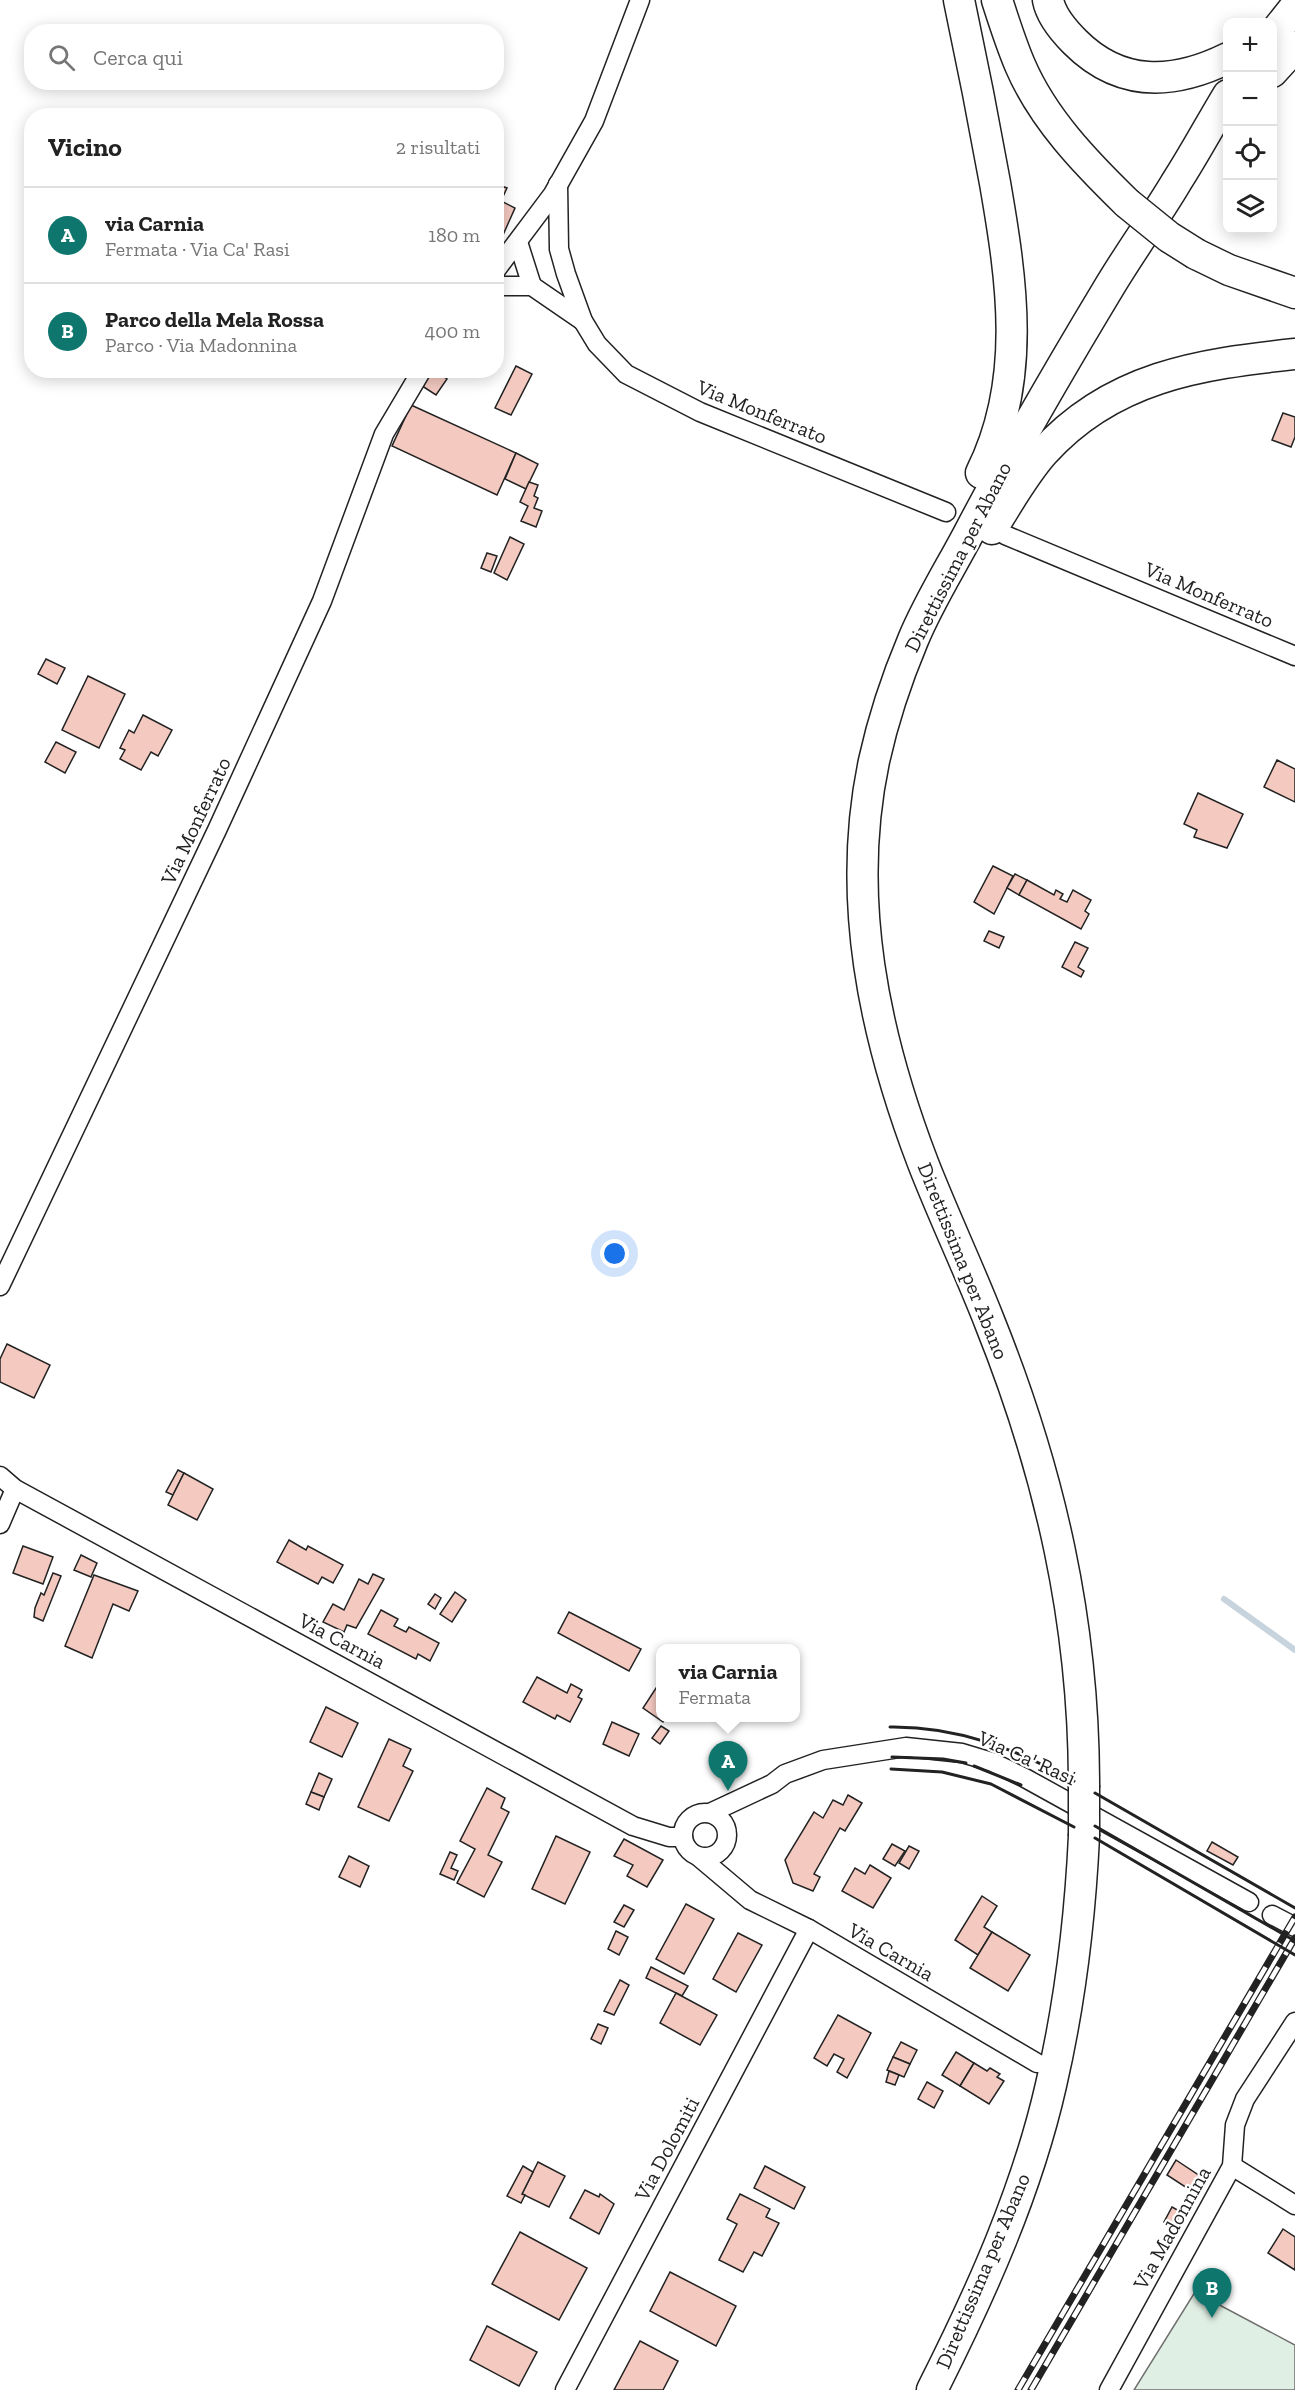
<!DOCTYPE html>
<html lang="it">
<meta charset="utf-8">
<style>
body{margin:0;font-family:"Zilla Slab",serif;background:#f6f6f6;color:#222}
.controls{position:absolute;right:18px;top:18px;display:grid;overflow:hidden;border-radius:12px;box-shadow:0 3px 15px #0003}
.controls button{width:54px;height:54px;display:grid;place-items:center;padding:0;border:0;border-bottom:2px solid #e0e0e0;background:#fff;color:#222;font:30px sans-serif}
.you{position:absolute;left:615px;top:1254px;width:21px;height:21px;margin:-15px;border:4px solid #fff;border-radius:50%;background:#1a73e8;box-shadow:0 0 0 9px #1a73e833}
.badge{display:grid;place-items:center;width:39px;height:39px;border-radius:50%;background:#0f766e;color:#fff;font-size:20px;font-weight:700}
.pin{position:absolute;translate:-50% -50px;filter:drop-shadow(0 2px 3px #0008)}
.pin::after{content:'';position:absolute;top:32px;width:21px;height:18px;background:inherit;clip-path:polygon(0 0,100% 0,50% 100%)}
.popup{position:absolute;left:656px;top:1644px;width:144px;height:78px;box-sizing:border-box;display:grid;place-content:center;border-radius:12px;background:#fff;filter:drop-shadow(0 2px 4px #0005);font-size:20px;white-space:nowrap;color:#767676}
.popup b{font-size:22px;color:#222}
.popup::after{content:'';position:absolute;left:50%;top:100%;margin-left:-12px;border:12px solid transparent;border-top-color:#fff}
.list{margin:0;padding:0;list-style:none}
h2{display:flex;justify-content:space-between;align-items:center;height:78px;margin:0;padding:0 24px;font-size:26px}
h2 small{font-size:20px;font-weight:400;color:#767676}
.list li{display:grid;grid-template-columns:39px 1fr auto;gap:18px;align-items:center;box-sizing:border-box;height:96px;padding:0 24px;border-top:2px solid #e0e0e0}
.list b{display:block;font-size:22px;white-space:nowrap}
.list p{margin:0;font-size:20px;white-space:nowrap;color:#767676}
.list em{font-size:20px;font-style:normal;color:#767676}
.icon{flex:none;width:33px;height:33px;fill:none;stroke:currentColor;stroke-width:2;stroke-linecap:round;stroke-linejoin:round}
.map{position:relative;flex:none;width:1295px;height:2390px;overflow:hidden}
.search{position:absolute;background:#fff;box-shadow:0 3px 15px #0003;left:24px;top:24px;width:480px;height:66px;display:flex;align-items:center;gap:15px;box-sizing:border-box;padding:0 21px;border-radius:24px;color:#767676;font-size:22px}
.panel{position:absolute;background:#fff;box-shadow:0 3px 15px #0003;left:24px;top:108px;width:480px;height:270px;border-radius:24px}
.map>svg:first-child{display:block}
.green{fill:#e0efe3;stroke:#6f6f6f;stroke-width:1.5}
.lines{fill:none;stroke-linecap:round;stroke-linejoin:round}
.stream{stroke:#c7d3dd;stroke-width:6}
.building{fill:#f3c9c0;stroke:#222;stroke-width:1.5}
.minor-casing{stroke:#222;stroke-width:21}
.trunk-casing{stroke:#222;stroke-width:33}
.minor{stroke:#fff;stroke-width:18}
.trunk{stroke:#fff;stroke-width:30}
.rail-casing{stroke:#222;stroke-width:7}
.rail{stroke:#fff;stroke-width:4.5;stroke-dasharray:14;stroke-linecap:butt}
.trunk-bridge-casing{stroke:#222;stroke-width:33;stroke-linecap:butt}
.trunk-bridge{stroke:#fff;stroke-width:30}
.wall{stroke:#222;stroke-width:3}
.labels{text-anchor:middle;stroke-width:4.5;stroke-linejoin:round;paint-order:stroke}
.street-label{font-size:21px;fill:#222;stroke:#fff}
</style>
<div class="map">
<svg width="1295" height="2390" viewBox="0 0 1295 2390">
<rect width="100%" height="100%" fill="#fff"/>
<!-- green -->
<path class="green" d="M 1195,2292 L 1295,2345 L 1295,2390 L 1134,2390 Z"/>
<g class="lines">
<!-- stream -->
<path class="stream" d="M 1224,1599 L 1295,1650"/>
</g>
<!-- building -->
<g class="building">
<path d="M 496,184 L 507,188 L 501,201 L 515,208 L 503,235 L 496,232 Z"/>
<path d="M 516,366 L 532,374 L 511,415 L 495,408 Z"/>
<path d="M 426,370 L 434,370 L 447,379 L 436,395 L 416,382 Z"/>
<path d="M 411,405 L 516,453 L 497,495 L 392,446 Z"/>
<path d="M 1283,413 L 1295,417 L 1295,437 L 1291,447 L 1272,440 Z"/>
<path d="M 516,453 L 538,464 L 526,489 L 505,479 Z"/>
<path d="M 529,482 L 538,485 L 534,496 L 538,498 L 534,508 L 542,511 L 536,527 L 521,521 L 528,506 L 520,502 Z"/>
<path d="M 510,537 L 524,544 L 507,580 L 494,573 Z"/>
<path d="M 487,553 L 497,556 L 491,572 L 481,568 Z"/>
<path d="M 46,659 L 65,668 L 57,684 L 38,674 Z"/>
<path d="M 88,676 L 125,694 L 99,748 L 62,730 Z"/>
<path d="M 143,715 L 172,730 L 158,756 L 151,752 L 141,770 L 120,759 L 125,750 L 120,748 L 129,730 L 134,733 Z"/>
<path d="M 56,742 L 76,752 L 65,773 L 45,762 Z"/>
<path d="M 1277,760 L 1295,769 L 1295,802 L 1264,787 Z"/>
<path d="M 1198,793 L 1243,814 L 1227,848 L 1194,837 L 1197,830 L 1184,824 Z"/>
<path d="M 993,866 L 1013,876 L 994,914 L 974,902 Z"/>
<path d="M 1015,874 L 1027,880 L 1019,895 L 1007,888 Z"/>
<path d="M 1027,880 L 1054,895 L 1056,890 L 1063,894 L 1060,899 L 1067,902 L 1073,890 L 1091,900 L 1085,911 L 1089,914 L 1081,929 L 1019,895 Z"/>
<path d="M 989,931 L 1004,937 L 999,948 L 984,941 Z"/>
<path d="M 1075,942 L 1088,948 L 1078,967 L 1084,971 L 1081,977 L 1062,967 Z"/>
<path d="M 7,1344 L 50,1365 L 34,1398 L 0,1382 L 0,1359 Z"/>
<path d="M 178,1470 L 184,1473 L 173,1495 L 166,1492 Z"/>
<path d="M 184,1473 L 213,1489 L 197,1520 L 168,1505 Z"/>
<path d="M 289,1540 L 306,1550 L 308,1546 L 343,1565 L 333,1583 L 322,1577 L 318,1584 L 277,1562 Z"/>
<path d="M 23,1546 L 53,1557 L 43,1584 L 13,1573 Z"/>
<path d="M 81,1555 L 97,1563 L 91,1577 L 74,1570 Z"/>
<path d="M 53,1573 L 61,1576 L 43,1621 L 34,1617 L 35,1608 L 41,1593 L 44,1595 Z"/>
<path d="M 373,1574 L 384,1579 L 356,1628 L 347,1625 L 344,1632 L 323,1622 L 333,1604 L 344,1610 L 359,1579 L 368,1584 Z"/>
<path d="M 94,1575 L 138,1591 L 129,1611 L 113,1604 L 92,1658 L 65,1646 Z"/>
<path d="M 455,1592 L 466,1600 L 452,1622 L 440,1614 Z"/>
<path d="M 435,1594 L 441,1598 L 435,1609 L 428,1604 Z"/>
<path d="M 381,1610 L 398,1619 L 394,1626 L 406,1632 L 409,1627 L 439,1643 L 430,1661 L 418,1654 L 416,1659 L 368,1634 Z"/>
<path d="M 569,1612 L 641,1649 L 629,1671 L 558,1633 Z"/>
<path d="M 537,1677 L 567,1693 L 571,1684 L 582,1690 L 578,1697 L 582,1699 L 570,1722 L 557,1715 L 555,1719 L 523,1702 Z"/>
<path d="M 660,1682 L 660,1718 L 665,1718 L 663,1722 L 643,1708 Z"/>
<path d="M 326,1707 L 358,1723 L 342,1757 L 310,1742 Z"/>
<path d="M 612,1722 L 639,1734 L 629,1756 L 603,1744 Z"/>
<path d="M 661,1726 L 669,1731 L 660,1744 L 652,1738 Z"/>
<path d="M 389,1739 L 411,1749 L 403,1766 L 413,1771 L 389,1821 L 358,1807 Z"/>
<path d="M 319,1773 L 332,1779 L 324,1797 L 311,1792 Z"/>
<path d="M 487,1788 L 505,1798 L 501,1808 L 509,1812 L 488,1855 L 502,1862 L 484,1897 L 457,1883 L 475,1849 L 460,1841 Z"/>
<path d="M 311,1792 L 324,1797 L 319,1810 L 306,1804 Z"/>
<path d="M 848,1795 L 862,1803 L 845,1831 L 840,1828 L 814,1874 L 820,1877 L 813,1891 L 793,1883 L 785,1860 L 814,1812 L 823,1818 L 833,1800 L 843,1805 Z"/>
<path d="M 556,1836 L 590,1852 L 565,1904 L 532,1889 Z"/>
<path d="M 624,1839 L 663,1860 L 647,1887 L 627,1876 L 633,1865 L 614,1856 Z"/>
<path d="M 1212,1842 L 1238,1857 L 1233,1865 L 1207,1851 Z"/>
<path d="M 892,1844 L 905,1851 L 895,1866 L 883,1859 Z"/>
<path d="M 909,1846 L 919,1851 L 909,1869 L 899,1863 Z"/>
<path d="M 450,1852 L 457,1855 L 451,1868 L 458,1871 L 454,1880 L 440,1874 Z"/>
<path d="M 349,1856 L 369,1866 L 360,1887 L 339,1877 Z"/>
<path d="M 870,1865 L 891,1878 L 873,1908 L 842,1891 L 855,1868 L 865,1874 Z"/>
<path d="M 982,1896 L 997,1906 L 984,1927 L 992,1932 L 978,1955 L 955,1940 Z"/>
<path d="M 686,1904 L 714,1919 L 684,1974 L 656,1959 Z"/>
<path d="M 624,1905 L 634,1910 L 624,1927 L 614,1922 Z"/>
<path d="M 616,1931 L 628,1937 L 619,1955 L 608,1949 Z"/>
<path d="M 992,1932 L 1030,1955 L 1008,1991 L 970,1968 Z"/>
<path d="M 738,1933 L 762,1945 L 736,1992 L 713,1979 Z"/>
<path d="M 651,1967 L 688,1986 L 682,1996 L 646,1978 Z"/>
<path d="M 620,1980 L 629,1985 L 614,2015 L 604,2011 Z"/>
<path d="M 676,1993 L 717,2015 L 700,2045 L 660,2023 Z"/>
<path d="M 838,2015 L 871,2033 L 847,2078 L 837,2072 L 844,2059 L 834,2054 L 827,2066 L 814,2058 Z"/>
<path d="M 598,2024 L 608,2028 L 601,2044 L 591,2039 Z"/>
<path d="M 901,2042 L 917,2050 L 910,2064 L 893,2057 Z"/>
<path d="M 956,2052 L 974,2063 L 960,2086 L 942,2075 Z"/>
<path d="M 893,2057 L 910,2064 L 904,2077 L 887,2070 Z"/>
<path d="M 974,2063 L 987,2071 L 990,2068 L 1000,2074 L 997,2077 L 1004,2081 L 989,2104 L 960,2086 Z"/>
<path d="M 889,2071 L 899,2075 L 895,2085 L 886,2082 Z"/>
<path d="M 927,2082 L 943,2091 L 934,2108 L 918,2099 Z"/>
<path d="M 1176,2160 L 1200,2176 L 1190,2190 L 1167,2175 Z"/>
<path d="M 538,2162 L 565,2176 L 549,2207 L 522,2194 Z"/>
<path d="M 523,2166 L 533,2172 L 522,2194 L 525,2195 L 521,2203 L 507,2196 Z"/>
<path d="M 765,2166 L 805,2187 L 794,2209 L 754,2188 Z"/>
<path d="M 585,2190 L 599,2197 L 600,2194 L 614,2204 L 599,2234 L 570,2218 Z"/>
<path d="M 740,2194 L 770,2209 L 766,2217 L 779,2223 L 762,2256 L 754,2252 L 743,2272 L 719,2260 L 737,2224 L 727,2219 Z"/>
<path d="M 1172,2207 L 1181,2212 L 1174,2227 L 1164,2222 Z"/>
<path d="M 1283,2229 L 1295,2237 L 1295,2270 L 1268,2253 Z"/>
<path d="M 520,2232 L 587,2268 L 559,2320 L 492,2284 Z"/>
<path d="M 670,2272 L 736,2306 L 716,2346 L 650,2311 Z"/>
<path d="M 487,2326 L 537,2352 L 519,2386 L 470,2360 Z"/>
<path d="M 640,2341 L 678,2361 L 663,2390 L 614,2390 Z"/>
</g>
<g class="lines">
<!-- minor casing -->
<g class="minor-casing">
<g id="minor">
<path d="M 558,184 L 559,249 L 566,274 L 583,321 L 597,344 L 626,374 L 700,412 L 946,512"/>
<path d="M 518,242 L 532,286"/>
<path d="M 496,270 L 553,194 L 594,121 L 640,0"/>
<path d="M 496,286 L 532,286 L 583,321"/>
<path d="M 1005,535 L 1295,656"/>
<path d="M 0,1286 L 217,830 L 322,601 L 384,434 L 422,370"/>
<path d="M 0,1476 L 15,1489 L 72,1520 L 633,1826 L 669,1837 L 683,1837"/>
<path d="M 0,1524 L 15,1489"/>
<circle cx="705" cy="1835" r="22"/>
<path d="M 710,1813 L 772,1784 L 785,1774 L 823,1760 L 906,1747 L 962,1753 L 992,1762 L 1025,1778 L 1249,1902"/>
<path d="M 699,1857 L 750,1900 L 809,1929 L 1037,2063"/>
<path d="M 1272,1915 L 1295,1927"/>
<path d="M 1232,2166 L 1295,2205"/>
<path d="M 565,2390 L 809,1929"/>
<path d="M 1109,2390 L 1232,2166 L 1235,2125 L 1245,2099 L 1295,2022"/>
</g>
</g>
<!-- trunk casing -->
<g class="trunk-casing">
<g id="trunk">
<path d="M 959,0 C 972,61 984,122 995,183 C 1012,281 1027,381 981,473"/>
<path d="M 997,0 C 1004,22 1011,44 1020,65 C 1043,119 1086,163 1127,203"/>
<path d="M 1048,0 C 1051,16 1064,31 1075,42 C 1120,87 1173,85 1228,58"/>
<path d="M 1272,36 L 1295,7"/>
<path d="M 1272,72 L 1295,47"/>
<path d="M 1196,254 L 1229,270 L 1295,293"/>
<path d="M 992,529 C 1008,503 1023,476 1043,453 C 1111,377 1199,364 1295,354"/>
<path d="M 1084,1785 C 1084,1622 1050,1473 990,1323 C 969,1269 944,1217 923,1163 C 874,1035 845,898 874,761 C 883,720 897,678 913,640 C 929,601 953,564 972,527 C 1015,446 1061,367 1108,289 C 1130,252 1155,218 1177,181 C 1195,153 1211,123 1228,95"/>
<path d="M 932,2390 C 981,2293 1027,2191 1051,2085 C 1070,2003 1080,1920 1084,1836"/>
</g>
</g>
<!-- minor -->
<use href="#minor" class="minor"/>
<!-- trunk -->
<use href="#trunk" class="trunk"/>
<!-- rail casing -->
<g class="rail-casing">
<g id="rail">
<path d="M 1018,2390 L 1295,1917"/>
<path d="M 1031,2390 L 1295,1938"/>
</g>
</g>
<!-- rail -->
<use href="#rail" class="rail"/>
<!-- trunk-bridge casing -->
<g class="trunk-bridge-casing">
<g id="trunk-bridge">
<path d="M 1127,203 L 1169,237 L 1196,254"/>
<path d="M 1084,1836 L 1084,1785"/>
</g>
</g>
<!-- trunk-bridge -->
<use href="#trunk-bridge" class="trunk-bridge"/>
<!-- wall -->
<g class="wall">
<path d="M 890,1727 C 957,1726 1016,1749 1074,1781"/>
<path d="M 892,1757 L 943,1759 L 966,1763"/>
<path d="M 974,1766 L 1021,1785"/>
<path d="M 891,1769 L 942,1772 L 991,1784 L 1074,1827"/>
<path d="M 1095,1793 L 1295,1908"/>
<path d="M 1095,1826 L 1295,1941"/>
<path d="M 1095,1838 L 1295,1955"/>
</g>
</g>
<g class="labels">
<!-- street labels -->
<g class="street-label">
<text transform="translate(762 412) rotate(22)" y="7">Via Monferrato</text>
<text transform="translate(958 557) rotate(-63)" y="7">Direttissima per Abano</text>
<text transform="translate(1209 595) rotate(23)" y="7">Via Monferrato</text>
<text transform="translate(196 821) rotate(-65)" y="7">Via Monferrato</text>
<text transform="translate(963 1261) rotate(68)" y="7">Direttissima per Abano</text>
<text transform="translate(342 1641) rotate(28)" y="7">Via Carnia</text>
<text transform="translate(1027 1758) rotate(24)" y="7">Via Ca' Rasi</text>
<text transform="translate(891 1952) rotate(30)" y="7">Via Carnia</text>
<text transform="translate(667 2149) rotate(-62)" y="7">Via Dolomiti</text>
<text transform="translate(1172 2228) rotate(-61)" y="7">Via Madonnina</text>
<text transform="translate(983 2271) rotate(-67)" y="7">Direttissima per Abano</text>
</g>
</g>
</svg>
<div class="controls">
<button>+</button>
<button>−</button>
<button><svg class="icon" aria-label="locate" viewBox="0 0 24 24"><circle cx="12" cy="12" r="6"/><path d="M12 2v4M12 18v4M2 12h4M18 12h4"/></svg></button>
<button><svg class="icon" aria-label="layers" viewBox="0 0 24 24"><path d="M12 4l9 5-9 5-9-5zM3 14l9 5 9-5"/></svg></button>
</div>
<div class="you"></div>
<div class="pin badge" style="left:728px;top:1791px">A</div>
<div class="popup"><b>via Carnia</b>Fermata</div>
<div class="pin badge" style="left:1212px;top:2318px">B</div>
<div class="search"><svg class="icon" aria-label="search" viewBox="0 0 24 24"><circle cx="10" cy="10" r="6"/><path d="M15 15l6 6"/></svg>Cerca qui</div>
<section class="panel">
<h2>Vicino<small>2 risultati</small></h2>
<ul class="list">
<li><span class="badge">A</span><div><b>via Carnia</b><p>Fermata · Via Ca' Rasi</p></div><em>180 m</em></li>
<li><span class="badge">B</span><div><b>Parco della Mela Rossa</b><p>Parco · Via Madonnina</p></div><em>400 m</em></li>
</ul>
</section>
</div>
